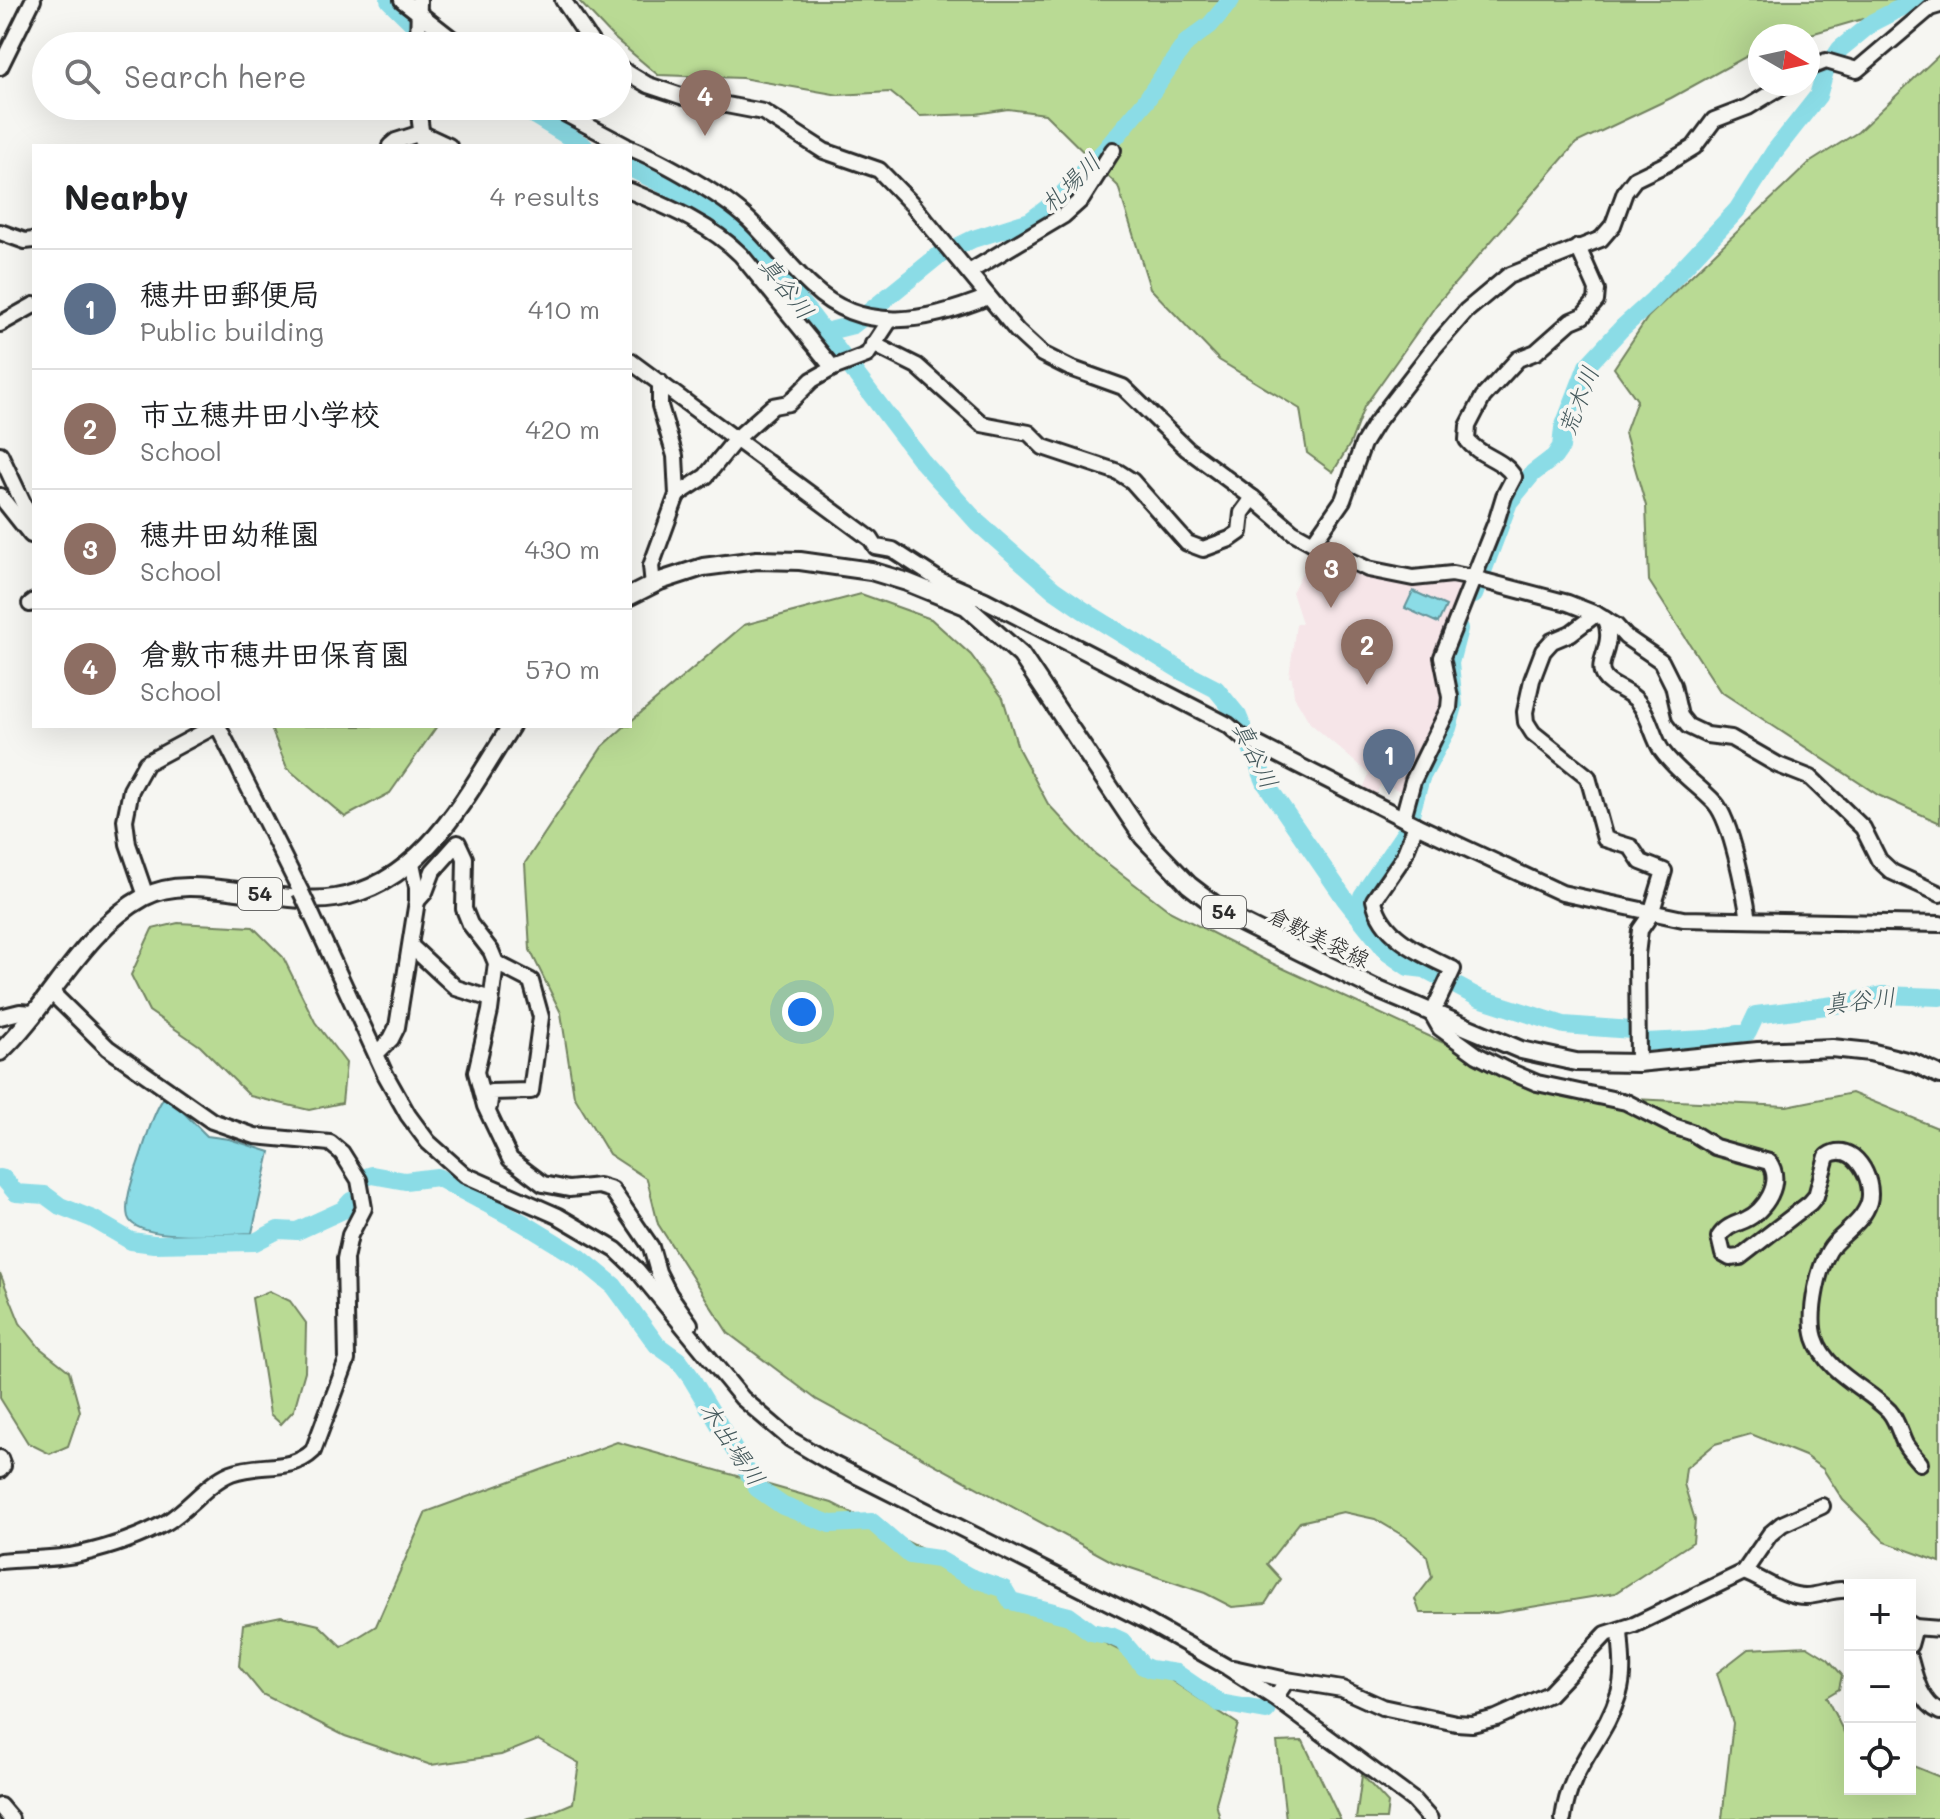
<!DOCTYPE html>
<meta charset="utf-8">
<style>
body{margin:0;font-family:Mali,"Klee One",sans-serif;background:#f2f2f2;color:#202124}
.controls{position:absolute;right:24px;bottom:24px;display:grid;overflow:hidden;border-radius:0px;box-shadow:0 8px 32px #0002}
.controls button{width:72px;height:72px;display:grid;place-items:center;padding:0;border:0;border-bottom:2px solid #e0e0e0;background:#fff;color:#202124;font:40px sans-serif}
.compass{position:absolute;left:1748px;top:24px;width:72px;height:72px;border-radius:50%;background:#fff;box-shadow:0 8px 32px #0002;rotate:99deg}
.you{position:absolute;left:802px;top:1012px;width:28px;height:28px;margin:-20px;border:6px solid #fff;border-radius:50%;background:#1a73e8;box-shadow:0 0 0 12px #1a73e833}
.badge{display:grid;place-items:center;width:52px;height:52px;border-radius:50%;background:#111827;color:#fff;font-size:26px;font-weight:700}
.pin{position:absolute;translate:-50% -66px;filter:drop-shadow(0 2px 4px #0008)}
.pin::after{content:'';position:absolute;top:42px;width:28px;height:24px;background:inherit;clip-path:polygon(0 0,100% 0,50% 100%)}
.list{margin:0;padding:0;list-style:none}
h2{display:flex;justify-content:space-between;align-items:center;height:104px;margin:0;padding:0 32px;font-size:34px}
h2 small{font-size:26px;font-weight:400;color:#757577}
.list li{display:grid;grid-template-columns:52px 1fr auto;gap:24px;align-items:center;box-sizing:border-box;height:120px;padding:0 32px;border-top:2px solid #e0e0e0}
.list b{display:block;font-size:30px;white-space:nowrap}
.list p{margin:0;font-size:26px;white-space:nowrap;color:#757577}
.list em{font-size:26px;font-style:normal;color:#757577}
.icon{flex:none;width:44px;height:44px;fill:none;stroke:currentColor;stroke-width:2;stroke-linecap:round;stroke-linejoin:round}
.map{position:relative;flex:none;width:1940px;height:1819px;overflow:hidden}
.search{position:absolute;background:#fff;box-shadow:0 8px 32px #0002;left:32px;top:32px;width:600px;height:88px;display:flex;align-items:center;gap:20px;box-sizing:border-box;padding:0 28px;border-radius:44px;color:#757577;font-size:30px}
.panel{position:absolute;background:#fff;box-shadow:0 8px 32px #0002;left:32px;top:144px;width:600px;height:584px;border-radius:0px}
.map>svg:first-child{display:block}
.built{fill:#f6e5e8}
.green{fill:#b9da94;stroke:#728260;stroke-width:2}
.water{fill:#8bdce6;stroke:#65959b;stroke-width:2}
.lines{fill:none;stroke-linecap:round;stroke-linejoin:round}
.river{stroke:#8bdce6;stroke-width:18}
.minor-casing{stroke:#2b2b2b;stroke-width:20}
.major-casing{stroke:#2b2b2b;stroke-width:22}
.minor{stroke:#f6f6f2;stroke-width:14}
.major{stroke:#f6f6f2;stroke-width:16}
.minor-bridge-casing{stroke:#2b2b2b;stroke-width:20;stroke-linecap:butt}
.minor-bridge{stroke:#f6f6f2;stroke-width:14}
.labels{text-anchor:middle;stroke-width:7;stroke-linejoin:round;paint-order:stroke}
.shield{fill:#f6f6f2;stroke:#686867;stroke-width:2}
.shield-label{font-size:20px;font-weight:bold;fill:#2b2b2b}
.street-label{font-size:22px;fill:#2b2b2b;stroke:#f6f6f2}
.water-label{font-size:24px;font-style:italic;fill:#43575a;stroke:#f6f6f2}
</style>
<div class="map">
<svg width="1940" height="1819" viewBox="0 0 1940 1819">
<rect width="100%" height="100%" fill="#f6f6f2"/>
<filter id="ink" filterUnits="userSpaceOnUse"><feTurbulence type="fractalNoise" baseFrequency=".0125" numOctaves="2"/><feDisplacementMap in="SourceGraphic" scale="16" xChannelSelector="R" yChannelSelector="G"/><feConvolveMatrix kernelMatrix="1 2 1 2 8 2 1 2 1" color-interpolation-filters="sRGB"/></filter>
<g filter="url(#ink)">
<!-- built -->
<path class="built" d="M 1314,550 L 1440,580 L 1465,582 L 1445,631 L 1438,658 L 1445,700 L 1410,772 L 1405,793 L 1382,783 L 1375,796 L 1363,789 L 1369,774 L 1310,723 L 1294,696 L 1292,678 L 1289,677 L 1296,624 L 1302,623 L 1292,592 Z"/>
<!-- green -->
<g class="green">
<path d="M 578,0 L 1928,0 L 1804,36 L 1760,36 L 1760,49 L 1671,98 L 1576,143 L 1437,304 L 1364,407 L 1350,444 L 1333,472 L 1307,453 L 1300,409 L 1219,360 L 1150,288 L 1118,186 L 1045,114 L 1008,109 L 976,114 L 920,116 L 890,92 L 839,95 L 742,78 L 658,75 L 613,37 Z"/>
<path d="M 1940,54 L 1940,823 L 1878,795 L 1720,691 L 1649,581 L 1646,506 L 1625,433 L 1637,400 L 1614,368 L 1648,317 L 1809,163 L 1858,132 Z"/>
<path d="M 861,594 L 931,619 L 971,655 L 1003,698 L 1018,748 L 1048,804 L 1094,853 L 1171,912 L 1265,960 L 1459,1050 L 1567,1096 L 1787,1106 L 1852,1093 L 1940,1129 L 1940,1562 L 1885,1542 L 1843,1500 L 1823,1469 L 1805,1456 L 1751,1434 L 1715,1444 L 1686,1468 L 1684,1484 L 1695,1520 L 1693,1542 L 1615,1593 L 1496,1613 L 1420,1613 L 1415,1599 L 1432,1577 L 1427,1556 L 1407,1538 L 1375,1519 L 1343,1512 L 1300,1522 L 1267,1564 L 1281,1579 L 1265,1604 L 1232,1607 L 1205,1593 L 1113,1562 L 817,1400 L 728,1333 L 658,1224 L 647,1179 L 609,1154 L 574,1096 L 561,1013 L 530,950 L 525,863 L 602,747 L 625,726 L 630,726 L 630,722 L 744,625 Z"/>
<path d="M 270,726 L 437,726 L 390,793 L 345,817 L 287,768 Z"/>
<path d="M 178,923 L 253,927 L 283,957 L 315,1022 L 346,1063 L 342,1103 L 309,1110 L 250,1096 L 200,1046 L 149,1011 L 131,975 L 152,929 Z"/>
<path d="M 0,1273 L 20,1323 L 40,1348 L 69,1371 L 80,1411 L 68,1446 L 50,1454 L 28,1443 L 0,1398 Z"/>
<path d="M 269,1291 L 290,1301 L 306,1323 L 305,1371 L 294,1410 L 281,1424 L 270,1414 L 252,1298 Z"/>
<path d="M 617,1442 L 832,1503 L 1146,1664 L 1238,1724 L 1216,1803 L 1220,1819 L 525,1819 L 547,1814 L 573,1803 L 579,1763 L 538,1740 L 501,1755 L 431,1765 L 345,1736 L 262,1694 L 239,1666 L 243,1624 L 281,1616 L 319,1625 L 342,1647 L 376,1626 L 426,1512 Z"/>
<path d="M 1807,1646 L 1828,1659 L 1842,1675 L 1839,1689 L 1826,1697 L 1850,1744 L 1850,1789 L 1910,1789 L 1910,1765 L 1913,1766 L 1940,1777 L 1940,1819 L 1722,1819 L 1733,1723 L 1717,1673 L 1748,1649 Z"/>
<path d="M 1303,1741 L 1340,1819 L 1286,1819 L 1277,1742 Z"/>
<path d="M 1362,1775 L 1388,1803 L 1386,1819 L 1356,1819 Z"/>
</g>
<!-- water -->
<g class="water">
<path d="M 1413,591 L 1446,606 L 1438,623 L 1405,608 Z"/>
<path d="M 166,1095 L 207,1136 L 229,1139 L 270,1152 L 252,1233 C 228,1233 136,1243 128,1217 C 124,1202 133,1178 138,1163 C 145,1144 153,1110 166,1095 Z"/>
</g>
<g class="lines">
<!-- river -->
<g class="river">
<path d="M 389,0 L 436,46"/>
<path d="M 519,106 L 584,146"/>
<path d="M 630,168 L 705,205 L 748,240 L 811,315 L 921,460 L 978,523 L 1054,590 L 1083,610 L 1185,673 L 1216,689 L 1238,716 L 1266,784 L 1345,899 L 1388,953 L 1408,967 L 1425,969 L 1479,998 L 1564,1025 L 1632,1030 L 1646,1042 L 1707,1039 L 1748,1032 L 1756,1015 L 1842,1004 L 1882,995 L 1940,997"/>
<path d="M 825,332 L 853,325 L 938,256 L 973,239 L 1030,221 L 1054,203 L 1105,150 L 1145,102 L 1186,43 L 1210,25 L 1231,0"/>
<path d="M 1474,595 L 1509,502 L 1533,473 L 1554,457 L 1561,447 L 1563,428 L 1587,366 L 1622,328 L 1653,300 L 1737,210 L 1774,152 L 1818,96 L 1825,71 L 1840,49 L 1873,22 L 1916,0"/>
<path d="M 1365,922 L 1362,896 L 1406,831 L 1421,778 L 1448,728 L 1454,706 L 1450,663 L 1459,629"/>
<path d="M 0,1178 L 4,1179 L 16,1193 L 45,1195 L 60,1206 L 93,1219 L 131,1241 L 154,1244 L 255,1242 L 278,1230 L 297,1231 L 343,1210 L 351,1201"/>
<path d="M 363,1178 L 372,1175 L 405,1181 L 437,1177 L 523,1223 L 580,1258 L 614,1286 L 657,1345 L 678,1360 L 690,1376 L 757,1488 L 783,1506 L 830,1524 L 872,1522 L 910,1555 L 938,1559 L 970,1577 L 1004,1589 L 1011,1601 L 1069,1616 L 1091,1632 L 1111,1636 L 1122,1641 L 1143,1666 L 1150,1669 L 1176,1673 L 1220,1703 L 1266,1711"/>
</g>
<!-- minor casing -->
<g class="minor-casing">
<g id="minor">
<path d="M 402,0 L 461,46"/>
<path d="M 563,0 L 594,46"/>
<path d="M 418,46 L 419,0"/>
<path d="M 0,67 L 33,0"/>
<path d="M 618,67 L 648,85 L 684,97 L 763,112 L 824,151 L 879,170 L 912,204 L 1017,331 L 1042,354 L 1070,368 L 1123,387 L 1187,449 L 1253,498 L 1293,532 L 1313,543 L 1368,569 L 1413,578 L 1452,574 L 1473,578 L 1568,603 L 1596,614 L 1616,626 L 1626,637 L 1661,661 L 1673,685 L 1680,716 L 1688,726 L 1707,735 L 1731,738 L 1778,765 L 1811,778 L 1863,828 L 1879,860 L 1892,872 L 1940,894"/>
<path d="M 1808,68 L 1826,61 L 1857,70 L 1930,8 L 1940,5"/>
<path d="M 418,106 L 423,146"/>
<path d="M 551,106 L 626,146"/>
<path d="M 390,146 L 396,141 L 421,133 L 449,146"/>
<path d="M 630,148 C 663,161 724,196 749,220 C 771,241 789,266 812,287 C 864,336 929,321 988,297"/>
<path d="M 630,191 C 670,208 710,224 741,255 L 833,368"/>
<path d="M 0,232 L 25,241 L 34,240"/>
<path d="M 969,272 L 1063,216 L 1082,199 L 1113,150"/>
<path d="M 0,324 L 34,305"/>
<path d="M 873,344 L 917,366 L 982,424 L 1029,433 L 1043,447 L 1118,472 L 1132,481 L 1187,543 L 1203,549 L 1230,539 L 1240,532 L 1242,513 L 1253,498"/>
<path d="M 630,361 L 871,539 L 876,547 L 893,550 L 939,580 L 985,600 L 1228,725 L 1241,736 L 1416,825 L 1562,893 L 1683,919 L 1940,924"/>
<path d="M 0,454 L 31,520 L 29,532 L 34,532"/>
<path d="M 677,495 L 706,476 L 736,439 L 773,406 L 789,403 L 812,380 L 833,368 L 867,355 L 890,320"/>
<path d="M 0,496 L 31,535"/>
<path d="M 1313,543 L 1343,500 L 1363,444 L 1376,423 L 1433,349 L 1466,311 L 1508,276 L 1601,239 L 1613,225 L 1625,192 L 1635,179 L 1666,164 L 1694,147 L 1714,120 L 1748,107 L 1786,84"/>
<path d="M 653,585 L 651,566 L 677,495 L 675,456 L 660,406 L 660,382"/>
<path d="M 30,604 L 34,601"/>
<path d="M 1596,614 L 1571,633 L 1552,641 L 1543,651 L 1532,680 L 1525,712 L 1526,722 L 1533,733 L 1588,777 L 1605,839 L 1631,847 L 1641,862 L 1664,871 L 1651,914 L 1640,930 L 1637,955 L 1638,1063"/>
<path d="M 1605,619 C 1616,646 1594,662 1604,677 C 1610,687 1629,690 1638,702 C 1650,716 1652,736 1662,751 C 1677,772 1698,785 1715,803 C 1732,822 1745,894 1749,920"/>
<path d="M 218,726 L 301,892"/>
<path d="M 1403,818 L 1413,781 L 1449,708 L 1450,697 L 1442,657 L 1497,519 L 1504,496 L 1514,477 C 1504,459 1480,457 1467,440 L 1468,426 L 1483,397 L 1518,359 L 1536,352 L 1571,321 L 1583,316 L 1596,301 L 1597,290 L 1578,247"/>
<path d="M 1416,825 L 1403,858 L 1374,900 C 1381,937 1422,954 1453,969 L 1432,1014 L 1440,1028 L 1477,1055 L 1504,1069 L 1537,1083 L 1626,1102 L 1673,1126 L 1691,1132 L 1715,1147 L 1769,1162 C 1784,1182 1765,1211 1745,1220 C 1734,1225 1726,1226 1719,1237 L 1723,1254 L 1730,1258 L 1740,1257 L 1810,1203 L 1816,1196 L 1827,1156 C 1853,1139 1875,1179 1869,1202 C 1864,1220 1846,1231 1834,1244 C 1818,1262 1808,1315 1815,1338 C 1826,1373 1867,1388 1889,1411 C 1897,1420 1900,1434 1905,1444 C 1909,1451 1915,1457 1920,1463"/>
<path d="M 146,896 L 128,844 L 125,820 L 131,790 L 146,763 L 215,726"/>
<path d="M 417,901 L 425,892 L 433,871 L 458,843 L 465,858 L 464,909 L 470,924 L 491,951 L 496,963 L 490,1011 L 476,1072 L 485,1106 L 510,1159 L 543,1184 L 569,1189 L 599,1186 L 612,1190 L 651,1247 L 658,1272 L 669,1294 L 690,1324"/>
<path d="M 310,911 L 385,1074 L 408,1115 L 428,1142 L 465,1175 L 558,1216 L 616,1250 L 637,1270 L 742,1398 L 790,1439 L 829,1462 L 1142,1619 L 1227,1667 L 1275,1698 L 1413,1800 L 1430,1819"/>
<path d="M 411,946 L 456,988 L 491,999"/>
<path d="M 0,1017 L 20,1012 L 32,1013 L 33,1017"/>
<path d="M 377,1053 L 391,1039 L 397,1027 L 417,901 L 417,887 L 412,863"/>
<path d="M 489,1107 L 491,1092 L 531,1091 L 541,1017 L 531,981 L 496,963"/>
<path d="M 0,1458 L 3,1466 L 0,1470"/>
<path d="M 0,1561 C 26,1558 54,1560 80,1554 C 111,1547 140,1537 167,1522 C 190,1508 207,1483 231,1473 C 259,1462 290,1473 313,1451 L 347,1360 L 345,1259 L 350,1235 L 364,1208 L 359,1180 L 342,1153 L 330,1143 L 255,1136 L 212,1121 L 108,1048 L 52,993"/>
<path d="M 1744,1572 C 1763,1579 1784,1596 1805,1596 C 1821,1596 1832,1588 1850,1590"/>
<path d="M 1910,1624 L 1915,1627 L 1940,1629"/>
<path d="M 1910,1645 L 1915,1627"/>
<path d="M 1910,1659 C 1915,1678 1921,1703 1940,1712"/>
<path d="M 1233,1668 L 1287,1680"/>
<path d="M 1275,1698 L 1287,1680 L 1342,1689 L 1382,1707 L 1456,1723 L 1472,1724 L 1496,1718 L 1549,1694 L 1606,1634 L 1634,1625 L 1744,1572 L 1770,1534 L 1782,1524 L 1822,1506"/>
<path d="M 0,1806 L 11,1819"/>
<path d="M 1563,1819 C 1570,1764 1604,1742 1619,1693 C 1625,1672 1621,1651 1620,1630"/>
</g>
</g>
<!-- major casing -->
<g class="major-casing">
<g id="major">
<path d="M 630,596 L 660,581 L 703,567 L 757,560 L 800,561 L 871,571 L 907,582 L 966,606 L 1021,655 L 1143,837 L 1189,885 L 1232,918 L 1376,989 L 1521,1050 L 1576,1062 L 1638,1063 L 1758,1051 L 1832,1048 L 1870,1052 L 1914,1063 L 1940,1075"/>
<path d="M 0,1052 C 50,1005 83,930 144,897 C 174,881 212,888 245,892 C 274,895 306,903 335,898 C 424,884 467,794 511,726"/>
</g>
</g>
<!-- minor -->
<use href="#minor" class="minor"/>
<!-- major -->
<use href="#major" class="major"/>
<!-- minor-bridge casing -->
<g class="minor-bridge-casing">
<path id="minor-bridge" d="M 301,892 L 310,911"/>
</g>
<!-- minor-bridge -->
<use href="#minor-bridge" class="minor-bridge"/>
</g>
</g>
<g class="labels">
<!-- shield labels -->
<g class="shield">
<rect x="238" y="878" width="44" height="32" rx="6"/>
<rect x="1202" y="896" width="44" height="32" rx="6"/>
</g>
<g class="shield-label">
<text x="260" y="901">54</text>
<text x="1224" y="919">54</text>
</g>
<!-- street labels -->
<g class="street-label">
<text transform="translate(1319 937) rotate(26)" y="8">倉敷美袋線</text>
</g>
<!-- water labels -->
<g class="water-label">
<text transform="translate(1071 183) rotate(-44)" y="8">札場川</text>
<text transform="translate(786 288) rotate(52)" y="8">真谷川</text>
<text transform="translate(1579 401) rotate(-69)" y="8">荒木川</text>
<text transform="translate(1255 755) rotate(64)" y="8">真谷川</text>
<text transform="translate(1860 1001) rotate(-6)" y="8">真谷川</text>
<text transform="translate(732 1444) rotate(56)" y="8">木出場川</text>
</g>
</g>
</svg>
<div class="controls">
<button>+</button>
<button>−</button>
<button><svg class="icon" aria-label="locate" viewBox="0 0 24 24"><circle cx="12" cy="12" r="6"/><path d="M12 2v4M12 18v4M2 12h4M18 12h4"/></svg></button>
</div>
<svg class="compass" viewBox="-18 -18 36 36"><path d="M0-13l5 13h-10z" fill="#e53935"/><path d="M0 13l5-13h-10z" fill="#757577"/></svg>
<div class="you"></div>
<div class="pin badge" style="left:1389px;top:795px;background:#5c6f8a">1</div>
<div class="pin badge" style="left:1367px;top:685px;background:#8d6e63">2</div>
<div class="pin badge" style="left:1331px;top:608px;background:#8d6e63">3</div>
<div class="pin badge" style="left:705px;top:136px;background:#8d6e63">4</div>
<div class="search"><svg class="icon" aria-label="search" viewBox="0 0 24 24"><circle cx="10" cy="10" r="6"/><path d="M15 15l6 6"/></svg>Search here</div>
<section class="panel">
<h2>Nearby<small>4 results</small></h2>
<ul class="list">
<li><span class="badge" style="background:#5c6f8a">1</span><div><b>穂井田郵便局</b><p>Public building</p></div><em>410 m</em></li>
<li><span class="badge" style="background:#8d6e63">2</span><div><b>市立穂井田小学校</b><p>School</p></div><em>420 m</em></li>
<li><span class="badge" style="background:#8d6e63">3</span><div><b>穂井田幼稚園</b><p>School</p></div><em>430 m</em></li>
<li><span class="badge" style="background:#8d6e63">4</span><div><b>倉敷市穂井田保育園</b><p>School</p></div><em>570 m</em></li>
</ul>
</section>
</div>
